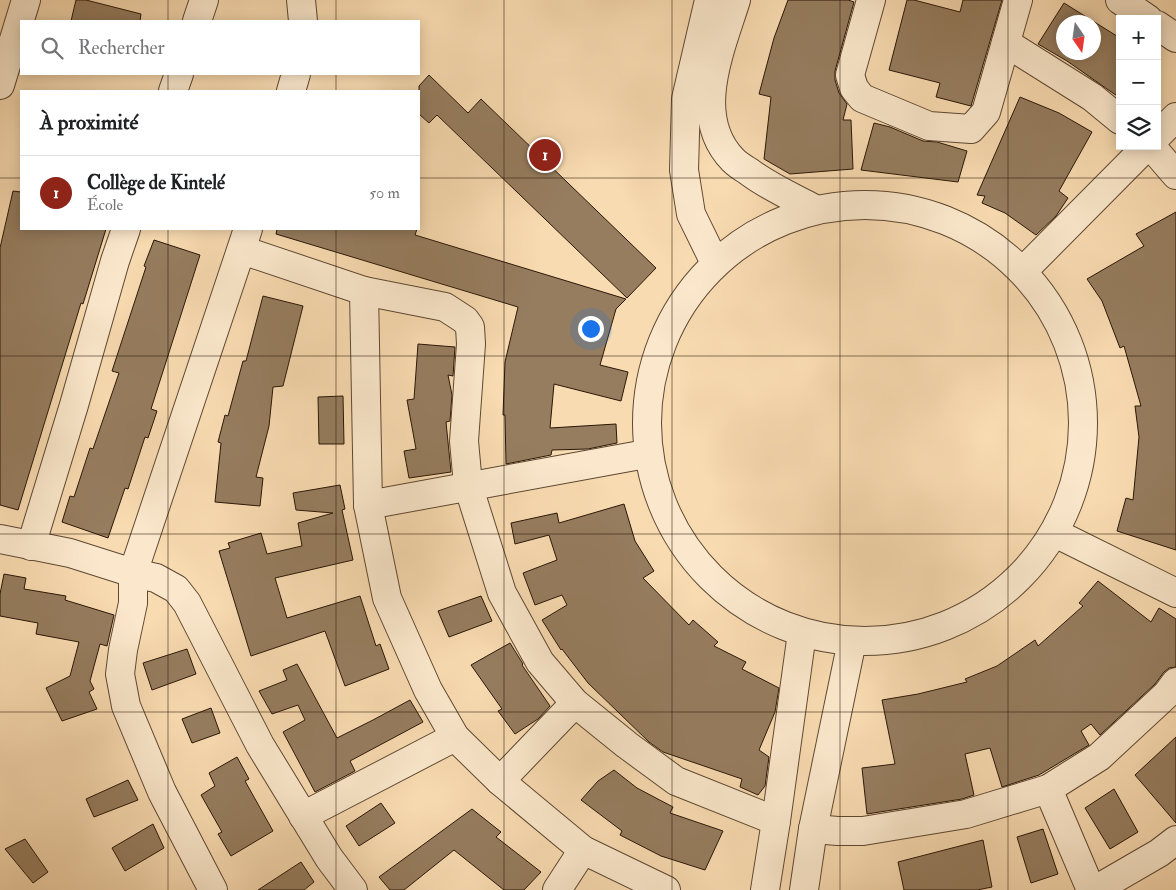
<!DOCTYPE html>
<html lang="fr">
<meta charset="utf-8">
<style>
body{margin:0;font-family:"IM FELL Double Pica",serif;background:#f2f2f2;color:#202124}
.controls{position:absolute;right:15px;top:15px;display:grid;overflow:hidden;border-radius:0px;box-shadow:0 2px 12px #0003}
.controls button{width:45px;height:45px;display:grid;place-items:center;padding:0;border:0;border-bottom:1px solid #e0e0e0;background:#fff;color:#202124;font:25px sans-serif}
.compass{position:absolute;left:1056px;top:15px;width:45px;height:45px;border-radius:50%;background:#fff;box-shadow:0 2px 12px #0003;rotate:167deg}
.you{position:absolute;left:590px;top:328px;width:18px;height:18px;margin:-12px;border:4px solid #fff;border-radius:50%;background:#1a73e8;box-shadow:0 0 0 8px #1a73e833}
.badge{display:grid;place-items:center;width:32px;height:32px;border-radius:50%;background:#8f2418;color:#fff;font-size:16px;font-weight:700}
.pin{position:absolute;translate:-50% -50%;border:2px solid #fff;box-shadow:0 1px 5px #0006}
.list{margin:0;padding:0;list-style:none}
h2{display:flex;justify-content:space-between;align-items:center;height:65px;margin:0;padding:0 20px;font-size:21px}
h2 small{font-size:16px;font-weight:400;color:#757577}
.list li{display:grid;grid-template-columns:32px 1fr auto;gap:15px;align-items:center;box-sizing:border-box;height:75px;padding:0 20px;border-top:1px solid #e0e0e0}
.list b{display:block;font-size:19px;white-space:nowrap}
.list p{margin:0;font-size:16px;white-space:nowrap;color:#757577}
.list em{font-size:16px;font-style:normal;color:#757577}
.icon{flex:none;width:28px;height:28px;fill:none;stroke:currentColor;stroke-width:2;stroke-linecap:round;stroke-linejoin:round}
.map{position:relative;flex:none;width:1176px;height:890px;overflow:hidden}
.search{position:absolute;background:#fff;box-shadow:0 2px 12px #0003;left:20px;top:20px;width:400px;height:55px;display:flex;align-items:center;gap:12px;box-sizing:border-box;padding:0 18px;border-radius:0px;color:#757577;font-size:19px}
.panel{position:absolute;background:#fff;box-shadow:0 2px 12px #0003;left:20px;top:90px;width:400px;height:140px;border-radius:0px}
.map>svg:first-child{display:block}
.building{fill:#967d5f;stroke:#2a1707;fill-rule:evenodd}
.lines{fill:none;stroke-linecap:round;stroke-linejoin:round}
.minor-casing{stroke:#5e4832;stroke-width:30}
.minor{stroke:#fbe8cc;stroke-width:28}
.grid{fill:none;stroke:#2a1707;stroke-width:1;stroke-opacity:0.55}
</style>
<div class="map">
<svg width="1176" height="890" viewBox="0 0 1176 890">
<rect width="100%" height="100%" fill="#f9dbb1"/>
<filter id="stains"><feTurbulence type="fractalNoise" baseFrequency=".004" numOctaves="4"/><feColorMatrix values="0 0 0 0 .2 0 0 0 0 .09 0 0 0 0 .02 0 0 0 .5 -.17"/></filter>
<radialGradient id="worn" r=".72"><stop offset=".6" stop-color="#630" stop-opacity="0"/><stop offset="1" stop-color="#630" stop-opacity=".3"/></radialGradient>
<!-- building -->
<g class="building">
<path d="M 76,0 L 86,0 L 141,14 L 140,21 L 71,21 Z"/>
<path d="M 788,0 L 848,0 L 854,2 L 835,71 L 835,80 L 839,93 L 847,104 L 843,120 L 851,120 L 853,169 L 790,174 L 764,159 L 771,97 L 759,94 L 774,38 Z"/>
<path d="M 907,0 L 914,0 L 960,12 L 963,0 L 1002,0 L 971,106 L 936,97 L 940,83 L 889,70 Z"/>
<path d="M 1064,3 L 1120,38 L 1120,98 L 1067,61 L 1038,44 ZM 1064,22 L 1094,22 L 1094,52 L 1064,52 Z"/>
<path d="M 429,75 L 468,113 L 481,99 L 656,268 L 627,298 L 437,115 L 429,123 L 419,114 L 419,86 Z"/>
<path d="M 1020,97 L 1059,113 L 1092,132 L 1059,191 L 1068,198 L 1056,216 L 1036,235 L 1005,213 L 982,203 L 985,196 L 977,195 Z"/>
<path d="M 874,123 L 890,127 L 923,141 L 937,142 L 967,151 L 958,182 L 861,170 Z"/>
<path d="M 13,191 L 21,192 L 21,229 L 106,229 L 83,304 L 81,303 L 18,510 L 0,505 L 0,248 Z"/>
<path d="M 1176,212 L 1176,550 L 1117,531 L 1126,498 L 1133,500 L 1139,437 L 1135,406 L 1141,406 L 1124,346 L 1120,348 L 1102,301 L 1087,279 L 1144,246 L 1136,234 Z"/>
<path d="M 277,229 L 417,229 L 415,235 L 626,299 L 616,309 L 600,365 L 628,372 L 621,401 L 554,384 L 550,428 L 616,424 L 617,443 L 588,449 L 552,450 L 551,455 L 506,464 L 505,415 L 503,415 L 505,362 L 518,307 L 276,234 Z"/>
<path d="M 154,240 L 200,255 L 151,409 L 157,411 L 148,438 L 145,437 L 128,489 L 125,488 L 108,538 L 62,522 L 70,496 L 74,497 L 90,448 L 93,449 L 119,373 L 112,371 L 146,267 L 144,266 Z"/>
<path d="M 263,296 L 303,306 L 283,386 L 273,387 L 269,426 L 256,477 L 263,478 L 260,506 L 215,502 L 221,443 L 218,442 L 225,415 L 228,416 L 243,361 L 246,361 Z"/>
<path d="M 418,344 L 455,347 L 453,376 L 448,375 L 452,395 L 450,421 L 446,422 L 451,472 L 409,478 L 404,451 L 416,449 L 407,400 L 414,399 Z"/>
<path d="M 343,396 L 344,444 L 319,444 L 318,397 Z"/>
<path d="M 340,485 L 345,509 L 342,510 L 353,560 L 275,578 L 287,618 L 360,596 L 376,646 L 380,644 L 389,669 L 345,686 L 325,631 L 251,656 L 219,551 L 230,548 L 228,543 L 261,533 L 267,554 L 302,546 L 298,523 L 333,513 L 296,510 L 293,493 Z"/>
<path d="M 624,504 L 635,541 L 654,571 L 643,578 L 689,625 L 693,620 L 718,642 L 714,646 L 746,662 L 742,669 L 779,688 L 775,712 L 759,750 L 769,757 L 765,786 L 758,795 L 740,787 L 742,779 L 663,752 L 649,742 L 588,683 L 562,649 L 561,650 L 542,620 L 567,605 L 562,595 L 535,605 L 523,573 L 557,560 L 549,535 L 515,544 L 511,523 L 557,513 L 559,523 Z"/>
<path d="M 4,574 L 26,578 L 24,589 L 66,596 L 65,600 L 114,615 L 107,646 L 100,644 L 90,681 L 94,689 L 89,692 L 97,709 L 62,721 L 46,688 L 70,676 L 79,642 L 36,634 L 38,623 L 0,616 L 0,594 Z"/>
<path d="M 1098,581 L 1151,622 L 1159,608 L 1176,619 L 1176,667 L 1169,668 L 1164,672 L 1155,684 L 1100,735 L 1091,724 L 1081,731 L 1089,745 L 1039,775 L 1002,787 L 990,748 L 965,754 L 974,795 L 962,799 L 867,814 L 862,768 L 895,764 L 882,700 L 918,694 L 967,682 L 965,679 L 997,666 L 1035,640 L 1038,646 L 1083,606 L 1079,603 Z"/>
<path d="M 481,596 L 492,621 L 449,637 L 438,611 Z"/>
<path d="M 510,643 L 523,664 L 522,665 L 550,706 L 538,719 L 515,734 L 498,711 L 502,709 L 471,665 Z"/>
<path d="M 187,649 L 196,674 L 152,690 L 143,663 Z"/>
<path d="M 297,664 L 337,738 L 373,720 L 410,700 L 423,722 L 350,761 L 355,771 L 315,792 L 283,732 L 305,720 L 298,705 L 272,714 L 259,691 L 287,680 L 283,670 Z"/>
<path d="M 211,708 L 220,733 L 192,743 L 182,719 Z"/>
<path d="M 1176,737 L 1176,823 L 1135,775 Z"/>
<path d="M 237,757 L 249,779 L 245,781 L 273,831 L 231,856 L 218,834 L 222,832 L 201,795 L 215,786 L 209,773 Z"/>
<path d="M 614,770 L 637,788 L 673,807 L 670,813 L 723,831 L 705,870 L 661,856 L 620,835 L 622,831 L 581,800 L 598,781 Z"/>
<path d="M 128,780 L 138,800 L 94,817 L 86,799 Z"/>
<path d="M 1114,789 L 1138,832 L 1110,849 L 1085,808 Z"/>
<path d="M 381,803 L 395,823 L 359,846 L 346,826 Z"/>
<path d="M 472,809 L 501,832 L 496,837 L 541,872 L 524,890 L 504,890 L 454,850 L 404,890 L 390,890 L 379,877 Z"/>
<path d="M 153,824 L 164,848 L 125,871 L 112,848 Z"/>
<path d="M 1043,829 L 1058,874 L 1031,883 L 1017,837 Z"/>
<path d="M 25,839 L 48,872 L 33,883 L 5,849 Z"/>
<path d="M 983,840 L 992,887 L 977,890 L 904,890 L 898,862 Z"/>
<path d="M 301,862 L 314,882 L 304,890 L 258,890 Z"/>
</g>
<g class="lines">
<!-- minor casing -->
<g class="minor-casing">
<g id="minor">
<path d="M 301,0 L 303,21"/>
<path d="M 709,0 L 686,99 L 684,170 L 691,214 L 715,263"/>
<path d="M 736,0 C 721,49 690,116 733,160 C 737,164 743,168 748,171 C 769,187 792,197 815,209"/>
<path d="M 871,0 L 850,75 L 854,88 L 862,98 L 929,126 L 971,129 L 986,112 L 1018,0"/>
<path d="M 1120,0 L 1148,19"/>
<path d="M 197,21 L 204,0"/>
<path d="M 1157,25 L 1176,38"/>
<path d="M 1006,43 L 1092,97 L 1120,120"/>
<path d="M 0,85 L 26,0"/>
<path d="M 173,91 L 179,74"/>
<path d="M 291,91 L 296,74"/>
<path d="M 1157,136 L 1176,117"/>
<path d="M 1151,146 L 1176,175"/>
<circle cx="865" cy="423" r="218"/>
<path d="M 242,250 L 364,291 L 445,307 L 465,320 L 470,327 L 471,344 L 464,441 L 468,485 L 502,593 L 540,662 L 575,703 L 627,745 L 676,781 L 776,821"/>
<path d="M 1024,270 L 1147,146"/>
<path d="M 364,291 L 368,505 L 387,598 L 428,690 L 455,737 L 500,781 L 583,850 L 666,890"/>
<path d="M 368,505 L 646,454"/>
<path d="M 1055,533 L 1176,593"/>
<path d="M 0,539 L 70,553 L 133,573 L 156,578 L 176,589 L 187,603 L 260,745 L 329,858 L 353,890"/>
<path d="M 31,546 L 74,405 L 115,261 L 126,229"/>
<path d="M 500,781 L 575,703"/>
<path d="M 1048,789 L 1091,890"/>
<path d="M 303,816 L 455,737"/>
<path d="M 813,829 L 838,831 L 863,831 L 966,814 L 1048,789 L 1099,757 L 1167,694 L 1176,682"/>
<path d="M 213,890 L 162,792 L 126,706 L 120,674 L 123,650 L 133,603 L 133,573 L 248,229"/>
<path d="M 557,890 L 583,850"/>
<path d="M 765,890 L 776,821 L 802,633"/>
<path d="M 804,890 L 813,829 L 852,641"/>
<path d="M 1095,890 L 1159,853 L 1176,840"/>
</g>
</g>
<!-- minor -->
<use href="#minor" class="minor"/>
</g>
<!-- grid -->
<path class="grid" d="M 168,0 L 168,21M 336,0 L 336,21M 504,0 L 504,890M 672,0 L 672,890M 840,0 L 840,890M 1008,0 L 1008,890M 168,74 L 168,91M 336,74 L 336,91M 0,178 L 21,178M 419,178 L 1176,178M 168,229 L 168,890M 336,229 L 336,890M 0,356 L 1176,356M 0,534 L 1176,534M 0,712 L 1176,712"/>
<rect width="100%" height="100%" filter="url(#stains)"/>
<rect width="100%" height="100%" fill="url(#worn)"/>
</svg>
<div class="controls">
<button>+</button>
<button>−</button>
<button><svg class="icon" aria-label="layers" viewBox="0 0 24 24"><path d="M12 4l9 5-9 5-9-5zM3 14l9 5 9-5"/></svg></button>
</div>
<svg class="compass" viewBox="-18 -18 36 36"><path d="M0-13l5 13h-10z" fill="#e53935"/><path d="M0 13l5-13h-10z" fill="#757577"/></svg>
<div class="you"></div>
<div class="pin badge" style="left:545px;top:155px">1</div>
<div class="search"><svg class="icon" aria-label="search" viewBox="0 0 24 24"><circle cx="10" cy="10" r="6"/><path d="M15 15l6 6"/></svg>Rechercher</div>
<section class="panel">
<h2>À proximité<small></small></h2>
<ul class="list">
<li><span class="badge">1</span><div><b>Collège de Kintelé</b><p>École</p></div><em>50 m</em></li>
</ul>
</section>
</div>
